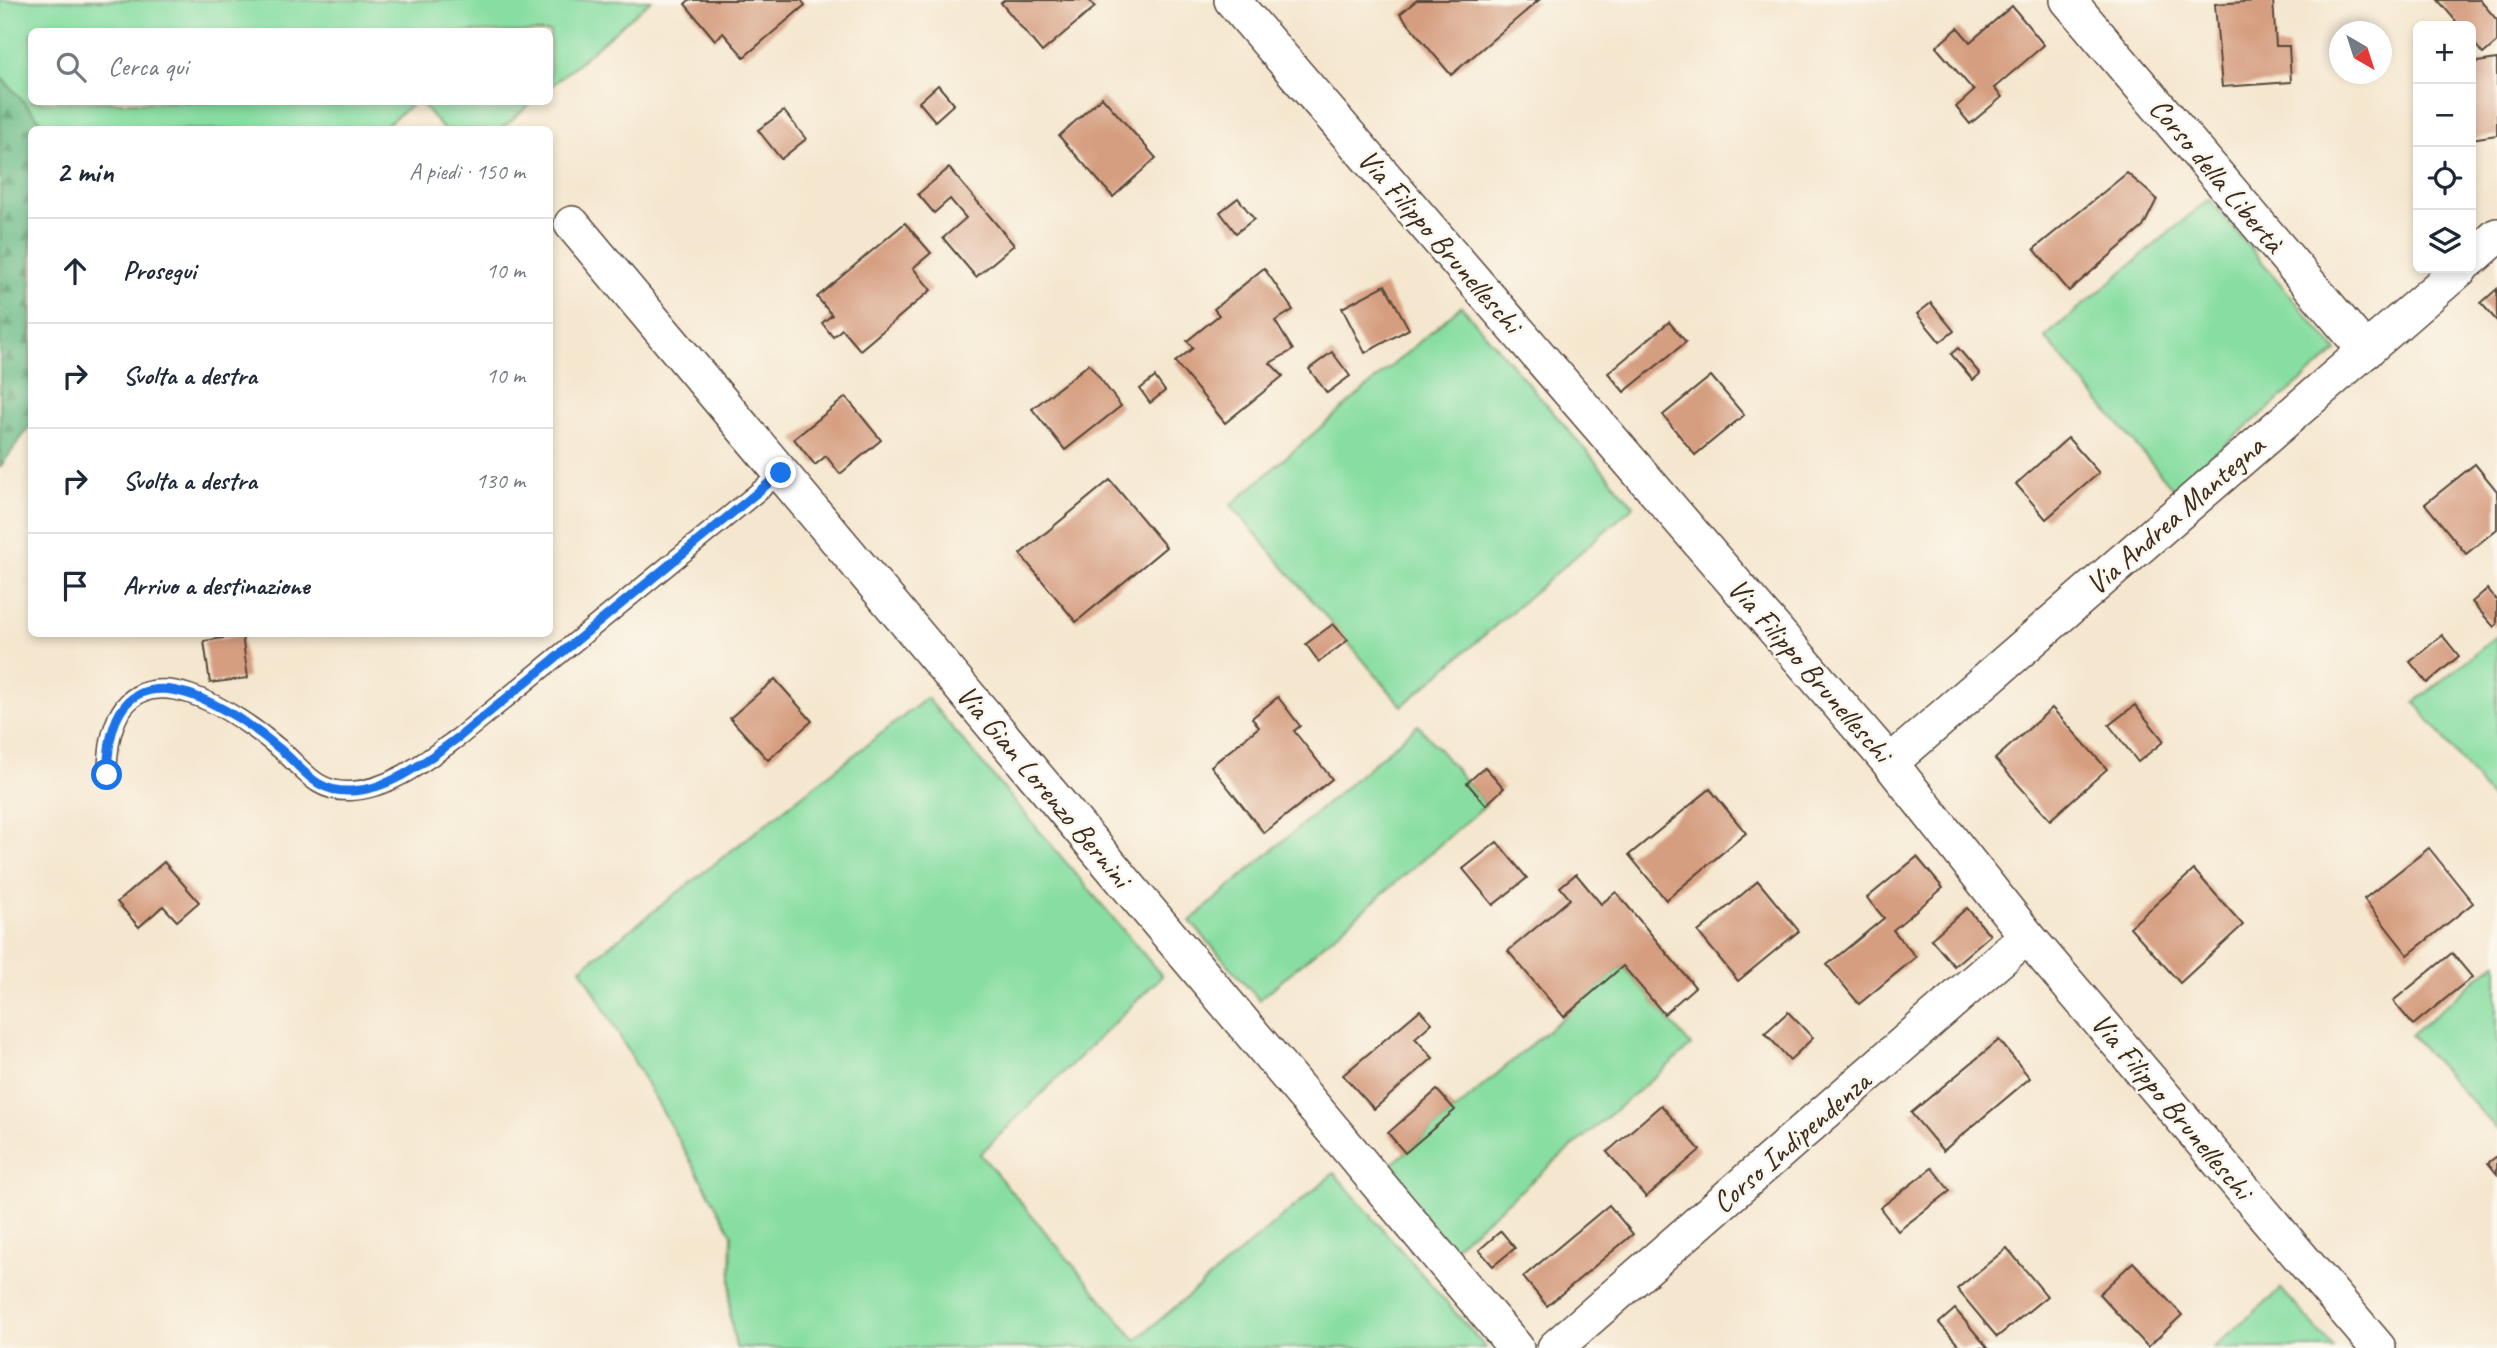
<!DOCTYPE html>
<html lang="it">
<meta charset="utf-8">
<style>
body{margin:0;font-family:Caveat,sans-serif;background:#f2f2f3;color:#1f2937}
.controls{position:absolute;right:21px;top:21px;display:grid;overflow:hidden;border-radius:10px;box-shadow:0 4px 10px #0003}
.controls button{width:63px;height:63px;display:grid;place-items:center;padding:0;border:0;border-bottom:2px solid #e0e1e3;background:#fff;color:#1f2937;font:35px sans-serif}
.compass{position:absolute;left:2329px;top:21px;width:63px;height:63px;border-radius:50%;background:#fff;box-shadow:0 4px 10px #0003;rotate:141deg}
.stop{position:absolute;width:21px;height:21px;margin:-16px;border:5px solid #1a73e8;border-radius:50%;background:#fff}
.stop.end{background:#1a73e8;border-color:#fff;box-shadow:0 2px 7px #0008}
.list{margin:0;padding:0;list-style:none}
h2{display:flex;justify-content:space-between;align-items:center;height:91px;margin:0;padding:0 28px;font-size:30px}
h2 small{font-size:23px;font-weight:400;color:#747a83}
.list li{display:grid;grid-template-columns:46px 1fr auto;gap:21px;align-items:center;box-sizing:border-box;height:105px;padding:0 28px;border-top:2px solid #e0e1e3}
.list b{display:block;font-size:26px;white-space:nowrap}
.list em{font-size:23px;font-style:normal;color:#747a83}
.icon{flex:none;width:38px;height:38px;fill:none;stroke:currentColor;stroke-width:2;stroke-linecap:round;stroke-linejoin:round}
.map{position:relative;flex:none;width:2497px;height:1348px;overflow:hidden}
.search{position:absolute;background:#fff;box-shadow:0 4px 10px #0003;left:28px;top:28px;width:525px;height:77px;display:flex;align-items:center;gap:18px;box-sizing:border-box;padding:0 24px;border-radius:10px;color:#747a83;font-size:26px}
.panel{position:absolute;background:#fff;box-shadow:0 4px 10px #0003;left:28px;top:126px;width:525px;height:511px;border-radius:10px}
.map>svg:first-child{display:block}
.green{fill:#88dea2;stroke:#628460;stroke-width:2}
.forest{fill:url(#forest-firs);stroke:#547453;stroke-width:2}
.building{fill:#d69e80}
.lines{fill:none;stroke-linecap:round;stroke-linejoin:round}
.service-casing{stroke:#574639;stroke-width:21}
.minor-casing{stroke:#574639;stroke-width:38}
.service{stroke:#fff;stroke-width:18}
.minor{stroke:#fff;stroke-width:35}
.route{stroke:#1a73e8;stroke-width:9}
.labels{text-anchor:middle;stroke-width:5;stroke-linejoin:round;paint-order:stroke}
.street-label{font-size:30px;fill:#3b2a1e;stroke:#fbf7ec}
</style>
<div class="map">
<svg width="2497" height="1348" viewBox="0 0 2497 1348">
<defs>
<pattern id="forest-firs" width="22" height="20" patternUnits="userSpaceOnUse" patternTransform="scale(1.75)"><rect width="22" height="20" fill="#6ebd88"/><path d="M5 1l3.5 6h-7zM16 11l3.5 6h-7z" fill="#5c9a6f"/></pattern>
</defs>
<rect width="100%" height="100%" fill="#fbf7ec"/>
<filter id="ink" filterUnits="userSpaceOnUse"><feTurbulence type="fractalNoise" baseFrequency=".0143" numOctaves="2"/><feDisplacementMap in="SourceGraphic" scale="14" xChannelSelector="R" yChannelSelector="G"/><feConvolveMatrix kernelMatrix="1 2 1 2 8 2 1 2 1" color-interpolation-filters="sRGB"/></filter>
<filter id="wash" filterUnits="userSpaceOnUse"><feTurbulence type="fractalNoise" baseFrequency=".00686" numOctaves="4" result="noise"/><feDisplacementMap in="SourceGraphic" scale="28" xChannelSelector="R" yChannelSelector="G"/><feGaussianBlur stdDeviation="1.57" result="paint"/><feColorMatrix in="noise" values="0 0 0 0 0 0 0 0 0 0 0 0 0 0 0 0 0 1.4 0 .05"/><feComposite in="paint" operator="in"/></filter>
<g filter="url(#wash)">
<rect width="100%" height="100%" fill="#f5e7cf"/>
<!-- green -->
<g class="green">
<path d="M 0,0 L 651,0 L 550,87 L 550,32 L 32,32 L 32,102 L 415,102 L 380,130 L 48,129 L 0,76 Z"/>
<path d="M 420,102 L 532,102 L 500,130 L 443,129 Z"/>
<path d="M 2209,199 L 2337,351 L 2173,489 L 2045,337 Z"/>
<path d="M 1461,306 L 1634,506 L 1402,706 L 1231,505 Z"/>
<path d="M 2497,636 L 2497,806 L 2415,702 Z"/>
<path d="M 927,698 L 1162,976 L 980,1154 L 1136,1340 L 1334,1173 L 1486,1348 L 736,1348 L 730,1316 L 732,1234 L 581,968 Z"/>
<path d="M 1418,725 L 1486,805 L 1259,1000 L 1190,921 Z"/>
<path d="M 2497,962 L 2497,1129 L 2411,1035 Z"/>
<path d="M 1623,966 L 1691,1046 L 1452,1249 L 1385,1170 Z"/>
<path d="M 2281,1289 L 2334,1348 L 2213,1348 Z"/>
</g>
<!-- forest -->
<path class="forest" d="M 0,76 L 48,129 L 32,130 L 31,425 L 0,467 Z"/>
<g id="blocks">
<!-- building -->
<g class="building">
<path d="M 689,0 L 801,0 L 805,5 L 744,57 L 723,33 L 715,40 L 685,4 Z"/>
<path d="M 1005,0 L 1089,0 L 1095,7 L 1042,52 L 1001,3 Z"/>
<path d="M 1417,0 L 1539,0 L 1451,75 L 1400,14 Z"/>
<path d="M 2273,0 L 2276,46 L 2289,46 L 2291,82 L 2222,87 L 2215,4 Z"/>
<path d="M 2438,0 L 2480,0 L 2497,20 L 2497,42 L 2483,54 L 2471,39 L 2471,26 L 2460,26 Z"/>
<path d="M 2012,6 L 2044,45 L 1994,88 L 2002,97 L 1970,124 L 1956,107 L 1974,91 L 1936,47 L 1958,28 L 1970,42 Z"/>
<path d="M 2497,59 L 2497,135 L 2471,139 L 2471,63 Z"/>
<path d="M 938,85 L 954,104 L 935,121 L 919,102 Z"/>
<path d="M 1102,97 L 1156,158 L 1113,197 L 1059,136 Z"/>
<path d="M 784,111 L 806,139 L 781,159 L 758,130 Z"/>
<path d="M 949,168 L 1014,245 L 976,277 L 943,238 L 966,218 L 950,199 L 934,213 L 918,194 Z"/>
<path d="M 2127,173 L 2157,199 L 2143,227 L 2069,291 L 2034,249 Z"/>
<path d="M 1238,198 L 1254,219 L 1236,233 L 1220,212 Z"/>
<path d="M 905,223 L 931,253 L 913,268 L 931,290 L 860,350 L 842,329 L 833,337 L 822,323 L 832,315 L 817,297 Z"/>
<path d="M 1264,268 L 1293,310 L 1275,321 L 1293,350 L 1270,363 L 1283,376 L 1225,423 L 1175,362 L 1193,348 L 1187,341 L 1219,315 L 1214,309 Z"/>
<path d="M 1385,285 L 1409,329 L 1365,353 L 1342,308 Z"/>
<path d="M 2497,289 L 2497,321 L 2481,303 Z"/>
<path d="M 1931,303 L 1954,331 L 1940,342 L 1917,314 Z"/>
<path d="M 1669,322 L 1686,342 L 1624,392 L 1608,373 Z"/>
<path d="M 1958,348 L 1980,374 L 1973,380 L 1951,354 Z"/>
<path d="M 1332,352 L 1350,376 L 1327,393 L 1309,369 Z"/>
<path d="M 1089,364 L 1121,406 L 1065,450 L 1032,409 Z"/>
<path d="M 1711,376 L 1744,415 L 1695,455 L 1663,415 Z"/>
<path d="M 1155,377 L 1165,391 L 1150,403 L 1140,389 Z"/>
<path d="M 846,397 L 881,440 L 840,474 L 826,456 L 815,465 L 794,439 Z"/>
<path d="M 2068,438 L 2099,473 L 2046,519 L 2016,484 Z"/>
<path d="M 2475,464 L 2497,491 L 2497,529 L 2466,554 L 2425,504 Z"/>
<path d="M 1110,480 L 1166,547 L 1076,622 L 1020,554 Z"/>
<path d="M 2487,589 L 2497,601 L 2497,624 L 2494,627 L 2472,602 Z"/>
<path d="M 1333,624 L 1348,640 L 1319,662 L 1306,644 Z"/>
<path d="M 242,635 L 248,678 L 210,683 L 204,641 Z"/>
<path d="M 2442,635 L 2459,656 L 2427,683 L 2410,662 Z"/>
<path d="M 775,679 L 812,721 L 768,760 L 730,718 Z"/>
<path d="M 1278,697 L 1300,726 L 1294,731 L 1332,779 L 1264,833 L 1211,766 L 1259,727 L 1252,718 Z"/>
<path d="M 2135,705 L 2164,741 L 2138,762 L 2109,725 Z"/>
<path d="M 2052,708 L 2107,769 L 2050,820 L 1995,759 Z"/>
<path d="M 1485,767 L 1504,788 L 1486,805 L 1467,783 Z"/>
<path d="M 1710,789 L 1746,833 L 1666,900 L 1629,855 Z"/>
<path d="M 1497,842 L 1527,878 L 1493,905 L 1463,869 Z"/>
<path d="M 2429,848 L 2473,903 L 2408,955 L 2364,899 Z"/>
<path d="M 1917,857 L 1943,888 L 1893,930 L 1916,957 L 1859,1004 L 1827,965 L 1884,918 L 1867,898 Z"/>
<path d="M 164,862 L 199,902 L 177,921 L 163,906 L 139,927 L 117,902 Z"/>
<path d="M 2194,870 L 2243,925 L 2180,983 L 2130,927 Z"/>
<path d="M 1576,874 L 1601,904 L 1616,892 L 1695,987 L 1664,1014 L 1623,966 L 1564,1017 L 1508,951 L 1570,899 L 1560,887 Z"/>
<path d="M 1758,881 L 1799,931 L 1738,981 L 1698,932 Z"/>
<path d="M 1967,908 L 1990,935 L 1954,966 L 1931,939 Z"/>
<path d="M 2452,953 L 2472,977 L 2413,1025 L 2393,1001 Z"/>
<path d="M 1420,1010 L 1432,1023 L 1415,1038 L 1433,1058 L 1374,1109 L 1343,1075 Z"/>
<path d="M 1788,1012 L 1813,1038 L 1790,1060 L 1765,1033 Z"/>
<path d="M 1999,1040 L 2030,1078 L 1943,1151 L 1911,1113 Z"/>
<path d="M 1437,1090 L 1455,1110 L 1405,1153 L 1388,1133 Z"/>
<path d="M 1661,1105 L 1700,1150 L 1646,1197 L 1607,1152 Z"/>
<path d="M 2497,1156 L 2497,1174 L 2488,1163 Z"/>
<path d="M 1932,1168 L 1950,1191 L 1898,1231 L 1880,1208 Z"/>
<path d="M 1609,1205 L 1633,1234 L 1547,1306 L 1523,1277 Z"/>
<path d="M 1501,1231 L 1515,1248 L 1493,1266 L 1479,1250 Z"/>
<path d="M 2007,1248 L 2047,1296 L 1997,1337 L 1957,1289 Z"/>
<path d="M 2133,1262 L 2182,1315 L 2148,1347 L 2099,1294 Z"/>
<path d="M 1955,1309 L 1988,1348 L 1961,1348 L 1939,1323 Z"/>
</g>
</g>
</g>
<g filter="url(#ink)">
<use href="#blocks" fill-opacity="0" stroke="#574639" stroke-width="2"/>
<g class="lines">
<!-- service casing -->
<g class="service-casing">
<path id="service" d="M 107,775 C 108,762 108,746 112,733 C 136,643 239,714 280,749 C 303,768 315,793 351,791 C 391,789 428,759 459,737 L 781,473"/>
</g>
<!-- minor casing -->
<g class="minor-casing">
<g id="minor">
<path d="M 1232,0 L 1890,763 L 2027,936 L 2378,1348"/>
<path d="M 2068,0 L 2366,351"/>
<path d="M 572,224 L 1516,1348"/>
<path d="M 2471,259 L 2497,236"/>
<path d="M 1890,763 L 2461,268"/>
<path d="M 1555,1348 L 2027,936"/>
</g>
</g>
<!-- service -->
<use href="#service" class="service"/>
<!-- minor -->
<use href="#minor" class="minor"/>
</g>
</g>
<g class="lines" filter="url(#ink)">
<!-- route -->
<path class="route" d="M 107,775 C 108,762 108,746 112,733 C 135,643 239,714 280,749 C 303,768 315,793 351,791 C 391,790 428,759 459,737 L 781,473"/>
</g>
<g class="labels">
<!-- street labels -->
<g class="street-label">
<text transform="translate(2217 175) rotate(50)" y="10">Corso della Libertà</text>
<text transform="translate(1440 241) rotate(49)" y="10">Via Filippo Brunelleschi</text>
<text transform="translate(2175 515) rotate(-41)" y="10">Via Andrea Mantegna</text>
<text transform="translate(1810 670) rotate(49)" y="10">Via Filippo Brunelleschi</text>
<text transform="translate(1044 786) rotate(50)" y="10">Via Gian Lorenzo Bernini</text>
<text transform="translate(2172 1106) rotate(50)" y="10">Via Filippo Brunelleschi</text>
<text transform="translate(1791 1142) rotate(-41)" y="10">Corso Indipendenza</text>
</g>
</g>
</svg>
<div class="controls">
<button>+</button>
<button>−</button>
<button><svg class="icon" aria-label="locate" viewBox="0 0 24 24"><circle cx="12" cy="12" r="6"/><path d="M12 2v4M12 18v4M2 12h4M18 12h4"/></svg></button>
<button><svg class="icon" aria-label="layers" viewBox="0 0 24 24"><path d="M12 4l9 5-9 5-9-5zM3 14l9 5 9-5"/></svg></button>
</div>
<svg class="compass" viewBox="-18 -18 36 36"><path d="M0-13l5 13h-10z" fill="#e53935"/><path d="M0 13l5-13h-10z" fill="#747a83"/></svg>
<div class="stop" style="left:107px;top:775px"></div>
<div class="stop end" style="left:781px;top:473px"></div>
<div class="search"><svg class="icon" aria-label="search" viewBox="0 0 24 24"><circle cx="10" cy="10" r="6"/><path d="M15 15l6 6"/></svg>Cerca qui</div>
<section class="panel">
<h2>2 min<small>A piedi · 150 m</small></h2>
<ul class="list">
<li><svg class="icon" aria-label="ahead" viewBox="0 0 24 24"><path d="M12 20V5M6 11l6-6 6 6"/></svg><div><b>Prosegui</b></div><em>10 m</em></li>
<li><svg class="icon" aria-label="right" viewBox="0 0 24 24"><path d="M7 20v-9h11M14 6l5 5-5 5"/></svg><div><b>Svolta a destra</b></div><em>10 m</em></li>
<li><svg class="icon" aria-label="right" viewBox="0 0 24 24"><path d="M7 20v-9h11M14 6l5 5-5 5"/></svg><div><b>Svolta a destra</b></div><em>130 m</em></li>
<li><svg class="icon" aria-label="arrive" viewBox="0 0 24 24"><path d="M6 21V4h12l-3 4 3 4H6"/></svg><div><b>Arrivo a destinazione</b></div></li>
</ul>
</section>
</div>
